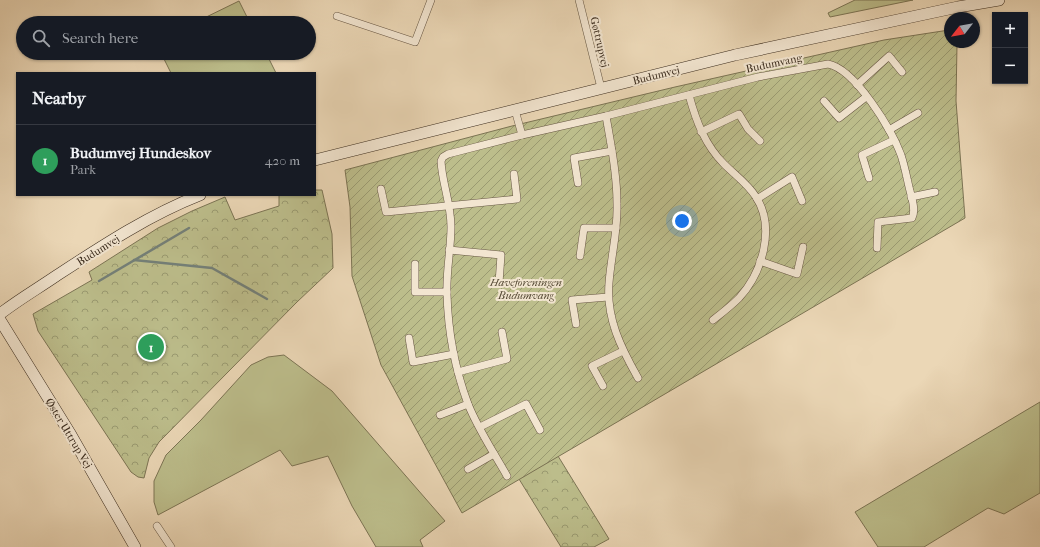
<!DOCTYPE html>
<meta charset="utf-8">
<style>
body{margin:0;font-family:"IM FELL French Canon",serif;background:#20242c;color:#f1f3f6}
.controls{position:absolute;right:12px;top:12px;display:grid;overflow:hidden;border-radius:0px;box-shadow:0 1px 3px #0004}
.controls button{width:36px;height:36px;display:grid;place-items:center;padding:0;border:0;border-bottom:1px solid #363941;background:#171b24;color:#f1f3f6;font:20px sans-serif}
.compass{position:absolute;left:944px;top:12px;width:36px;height:36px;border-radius:50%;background:#171b24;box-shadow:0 1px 3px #0004;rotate:239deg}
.you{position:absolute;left:682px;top:221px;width:14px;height:14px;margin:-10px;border:3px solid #fff;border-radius:50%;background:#1a73e8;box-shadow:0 0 0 6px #1a73e833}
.badge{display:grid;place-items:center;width:26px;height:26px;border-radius:50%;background:#0f766e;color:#fff;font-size:13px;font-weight:700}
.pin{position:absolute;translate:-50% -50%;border:2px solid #fff;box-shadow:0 1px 4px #0006}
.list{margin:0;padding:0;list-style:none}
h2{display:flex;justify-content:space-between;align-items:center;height:52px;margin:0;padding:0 16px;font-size:17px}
h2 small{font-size:13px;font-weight:400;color:#9ea1a6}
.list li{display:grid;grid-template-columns:26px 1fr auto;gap:12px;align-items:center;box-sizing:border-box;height:72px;padding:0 16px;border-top:1px solid #363941}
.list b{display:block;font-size:15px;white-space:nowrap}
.list p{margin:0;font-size:13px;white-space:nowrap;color:#9ea1a6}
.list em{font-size:13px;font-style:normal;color:#9ea1a6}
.icon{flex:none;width:22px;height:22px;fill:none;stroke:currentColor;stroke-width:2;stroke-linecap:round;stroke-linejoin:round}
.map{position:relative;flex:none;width:1040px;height:547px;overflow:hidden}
.search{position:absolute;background:#171b24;box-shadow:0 1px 3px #0004;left:16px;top:16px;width:300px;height:44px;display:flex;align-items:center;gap:10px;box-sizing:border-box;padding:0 14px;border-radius:22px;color:#9ea1a6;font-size:15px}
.panel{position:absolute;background:#171b24;box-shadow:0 1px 3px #0004;left:16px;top:72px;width:300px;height:124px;border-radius:0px}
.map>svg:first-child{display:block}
.grass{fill:#bcbd8b;stroke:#7c7454}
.forest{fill:url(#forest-crowns);stroke:#7c7454}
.garden{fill:url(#garden-furrows);stroke:#7c7454}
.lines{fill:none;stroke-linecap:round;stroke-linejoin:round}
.stream{stroke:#748079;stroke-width:2.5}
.street-casing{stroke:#675744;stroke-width:8}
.secondary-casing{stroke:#3b2c1e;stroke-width:12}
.street{stroke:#f2e5d0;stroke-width:7}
.secondary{stroke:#f2e5d0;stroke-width:11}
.labels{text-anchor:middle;stroke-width:4;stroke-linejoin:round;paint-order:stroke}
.street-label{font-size:11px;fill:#3b2c1e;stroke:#f2e5d0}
.park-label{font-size:11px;font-style:italic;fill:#554934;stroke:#f2e5d0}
</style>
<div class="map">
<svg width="1040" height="547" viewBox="0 0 1040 547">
<defs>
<pattern id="forest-crowns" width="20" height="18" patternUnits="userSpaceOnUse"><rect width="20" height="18" fill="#bcbd8b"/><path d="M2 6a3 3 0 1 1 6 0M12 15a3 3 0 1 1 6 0" fill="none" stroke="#9a9a71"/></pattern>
<pattern id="garden-furrows" width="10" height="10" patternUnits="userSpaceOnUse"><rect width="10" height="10" fill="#bcbd8b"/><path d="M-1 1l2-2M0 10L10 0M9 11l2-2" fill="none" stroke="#9a9a71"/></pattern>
</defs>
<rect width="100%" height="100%" fill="#ebd7b6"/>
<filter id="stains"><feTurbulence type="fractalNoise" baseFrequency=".005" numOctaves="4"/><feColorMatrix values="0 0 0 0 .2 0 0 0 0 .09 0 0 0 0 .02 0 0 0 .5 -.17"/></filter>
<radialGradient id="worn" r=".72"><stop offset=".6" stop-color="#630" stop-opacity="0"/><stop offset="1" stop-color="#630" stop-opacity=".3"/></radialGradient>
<!-- grass -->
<g class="grass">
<path d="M 855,0 L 913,0 L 830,17 L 828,13 Z"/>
<path d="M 239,1 L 250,23 L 194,23 Z"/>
<path d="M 161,53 L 266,53 L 276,73 L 171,73 Z"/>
<path d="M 284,355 L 332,391 L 445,521 L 420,540 L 423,547 L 376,547 L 352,506 L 328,456 L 292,466 L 280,450 L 158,515 L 154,502 L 154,481 L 166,455 L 201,420 L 251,365 L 268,357 Z"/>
<path d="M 1040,402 L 1040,493 L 1004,514 L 988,508 L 924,547 L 878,547 L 855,512 Z"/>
</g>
<!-- forest -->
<g class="forest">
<path d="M 315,190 L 322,190 L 332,234 L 333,268 L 297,302 L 159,442 L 149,458 L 144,478 L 138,477 L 131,472 L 38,331 L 33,314 L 92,280 L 89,272 L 158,228 L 192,211 L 225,197 L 235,220 L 279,206 L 279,195 L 315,195 Z"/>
<path d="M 558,456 L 609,539 L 594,547 L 561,547 L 519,479 Z"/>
</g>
<!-- garden -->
<path class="garden" d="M 949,30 L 950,32 L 950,42 L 955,42 L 957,45 L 956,101 L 965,218 L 462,513 L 381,365 L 352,276 L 350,207 L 345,170 L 512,126 L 675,87 L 884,40 Z"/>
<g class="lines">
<!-- stream -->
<g class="stream">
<path d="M 134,260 L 212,268 L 267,299"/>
<path d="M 99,281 L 189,228"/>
</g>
<!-- street casing -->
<g class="street-casing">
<g id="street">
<path d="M 579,0 L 601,88"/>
<path d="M 337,16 L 415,42 L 431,0"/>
<path d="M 857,85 L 889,56 L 902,72"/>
<path d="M 689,95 C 696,121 705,145 724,164 C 735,175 748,184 756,197 C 776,228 762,273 739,298 C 731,306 722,313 713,320"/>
<path d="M 824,101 L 839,118 L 866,97"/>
<path d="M 606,116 C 611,145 617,174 617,204 C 618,231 611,256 609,283 C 606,318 621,348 638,378"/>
<path d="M 889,130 L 918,113"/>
<path d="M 701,132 L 739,114 L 748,129 L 760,141"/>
<path d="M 522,135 L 606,116 L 758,77 L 828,64 C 855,69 892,130 901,155 C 905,167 907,179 910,191 C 912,198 916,211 912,218 L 878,222 L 877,248"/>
<path d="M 869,178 L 862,155 L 894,140"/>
<path d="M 578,183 L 574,158 L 612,151"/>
<path d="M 381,189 L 386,212 C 430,208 473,203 517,199 L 514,174"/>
<path d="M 911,197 L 935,192"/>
<path d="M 757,199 L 792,177 L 802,201"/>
<path d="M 449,250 L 501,255 L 499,283"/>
<path d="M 580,256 L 584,228 L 616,228"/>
<path d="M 760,261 L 797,274 L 803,247"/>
<path d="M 415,264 L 415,292 L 447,292"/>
<path d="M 576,324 L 572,300 L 608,297"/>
<path d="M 409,338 L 413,362 L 454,354"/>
<path d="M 458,372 L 507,359 L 502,332"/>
<path d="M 603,386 L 592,366 L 623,351"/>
<path d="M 440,415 L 468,404"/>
<path d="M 480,427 L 526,404 L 540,430"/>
<path d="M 468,469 L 494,454"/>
<path d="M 507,476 C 494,453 478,429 468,404 C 455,369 448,331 447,294 C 446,271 451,249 451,227 C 451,203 442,183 441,161 L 443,157 L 448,154 L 522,135 L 515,110"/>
<path d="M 157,526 L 171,547"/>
</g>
</g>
<!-- secondary casing -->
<g class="secondary-casing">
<g id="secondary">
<path d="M 315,160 L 735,55 L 958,7 L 999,0"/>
<path d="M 0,314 C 18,300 37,289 56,276 C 102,246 149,215 200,195"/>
<path d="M 0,320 L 71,435 L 135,547"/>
</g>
</g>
<!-- street -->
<use href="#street" class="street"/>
<!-- secondary -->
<use href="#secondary" class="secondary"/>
</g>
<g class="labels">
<!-- street labels -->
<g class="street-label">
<text transform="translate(600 42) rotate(77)" y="4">Gøttrupvej</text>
<text transform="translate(774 63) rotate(-12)" y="4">Budumvang</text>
<text transform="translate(656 75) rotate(-14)" y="4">Budumvej</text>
<text transform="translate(98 250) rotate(-32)" y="4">Budumvej</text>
<text transform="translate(69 433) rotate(59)" y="4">Øster Uttrup Vej</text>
</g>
<!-- park labels -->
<g class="park-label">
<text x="526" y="286">Haveforeningen<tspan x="526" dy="13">Budumvang</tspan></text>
</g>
</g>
<rect width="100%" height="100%" filter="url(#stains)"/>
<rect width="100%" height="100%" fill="url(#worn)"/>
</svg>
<div class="controls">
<button>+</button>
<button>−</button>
</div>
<svg class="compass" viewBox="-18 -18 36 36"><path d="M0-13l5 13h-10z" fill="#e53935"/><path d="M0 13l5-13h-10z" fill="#9ea1a6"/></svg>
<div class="you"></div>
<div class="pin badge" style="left:151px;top:347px;background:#2e9e5b">1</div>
<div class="search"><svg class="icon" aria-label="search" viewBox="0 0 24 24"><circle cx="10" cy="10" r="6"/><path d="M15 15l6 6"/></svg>Search here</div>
<section class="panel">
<h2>Nearby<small></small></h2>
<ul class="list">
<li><span class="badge" style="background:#2e9e5b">1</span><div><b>Budumvej Hundeskov</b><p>Park</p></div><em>420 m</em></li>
</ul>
</section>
</div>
